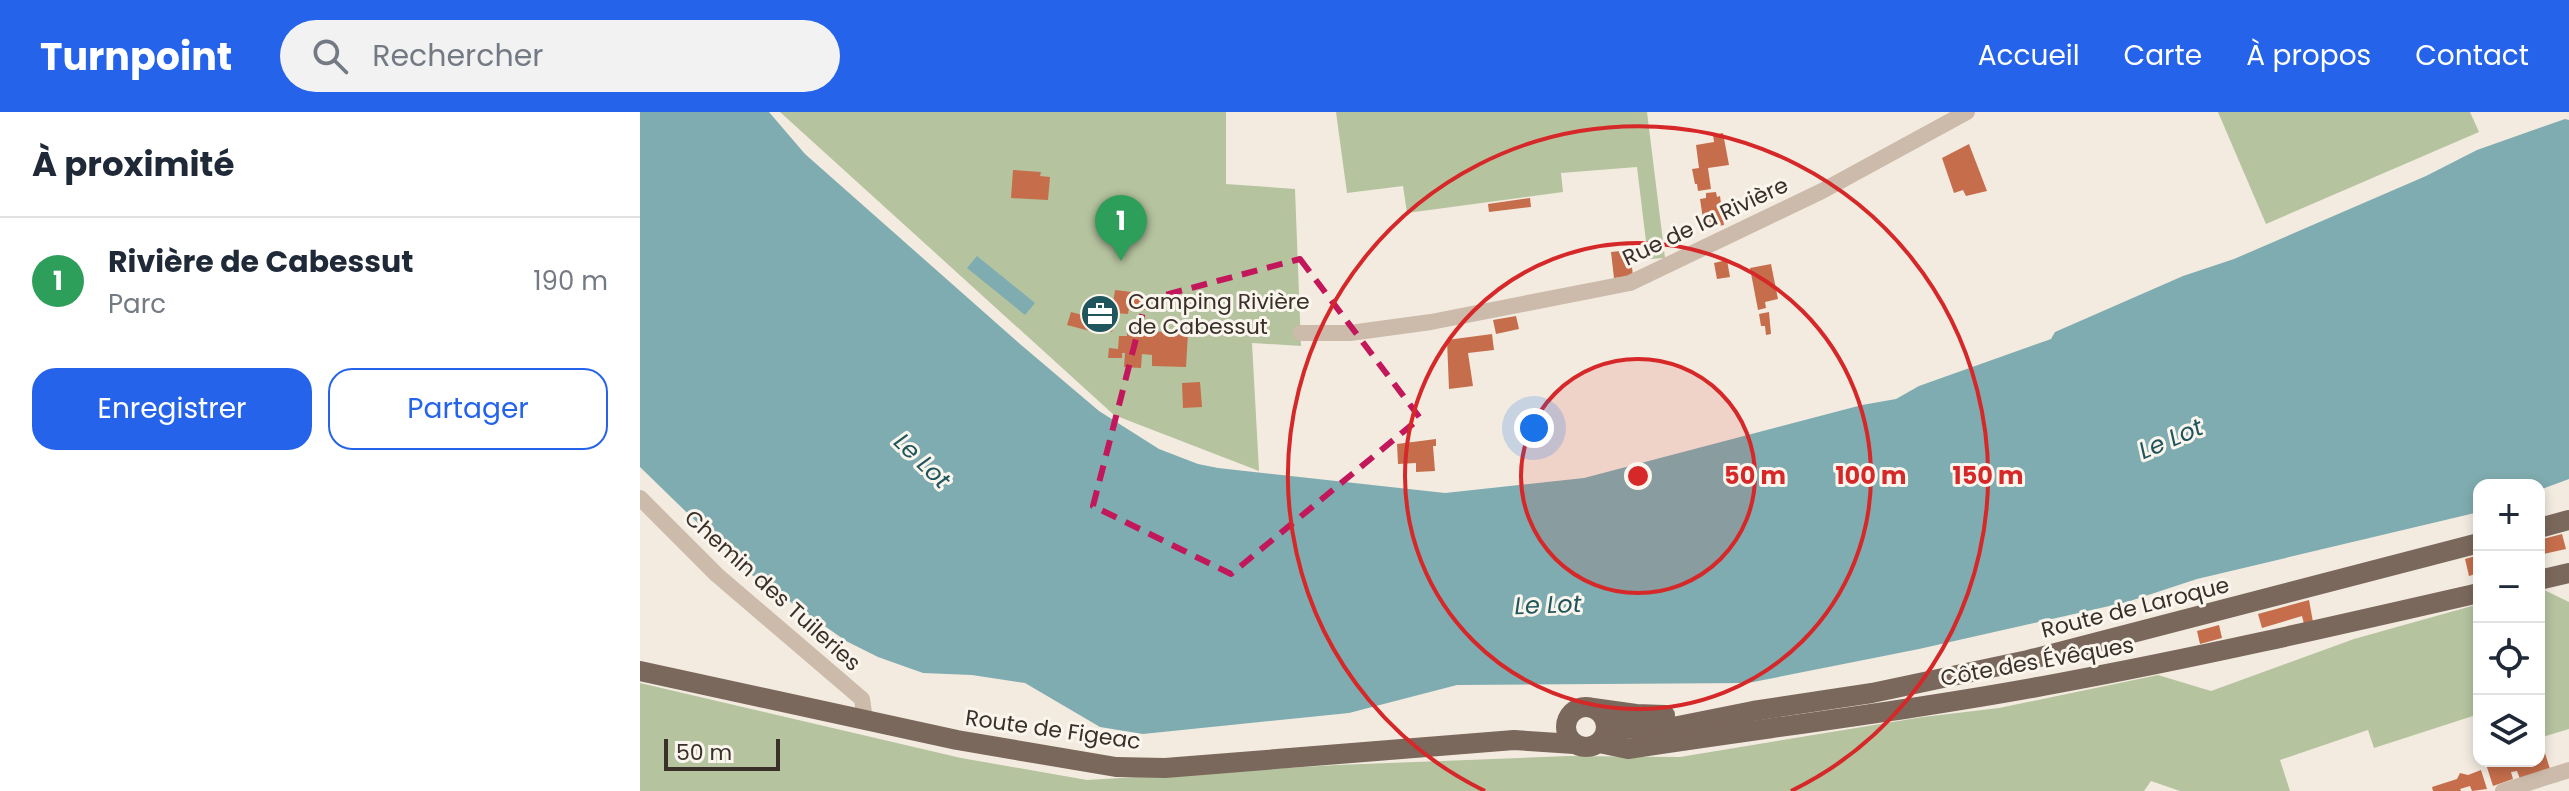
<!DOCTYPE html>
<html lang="fr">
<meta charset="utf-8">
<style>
body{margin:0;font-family:Poppins,sans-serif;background:#f2f2f3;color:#1f2937}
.controls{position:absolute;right:24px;bottom:24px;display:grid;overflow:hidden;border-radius:16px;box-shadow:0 4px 12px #0003}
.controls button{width:72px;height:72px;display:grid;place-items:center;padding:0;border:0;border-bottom:2px solid #e0e1e3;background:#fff;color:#1f2937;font:40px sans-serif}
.scale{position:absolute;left:24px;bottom:20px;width:116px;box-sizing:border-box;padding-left:8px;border:4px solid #3a302a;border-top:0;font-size:22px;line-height:28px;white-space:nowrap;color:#3a302a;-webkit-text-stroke:6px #faf5ed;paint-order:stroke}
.you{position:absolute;left:894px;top:316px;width:28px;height:28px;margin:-20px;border:6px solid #fff;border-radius:50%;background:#1a73e8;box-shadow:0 0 0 12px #1a73e833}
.badge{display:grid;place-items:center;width:52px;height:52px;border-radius:50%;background:#2563eb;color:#fff;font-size:26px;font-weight:700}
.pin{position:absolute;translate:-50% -66px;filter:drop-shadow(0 2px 4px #0008)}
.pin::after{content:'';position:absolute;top:42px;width:28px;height:24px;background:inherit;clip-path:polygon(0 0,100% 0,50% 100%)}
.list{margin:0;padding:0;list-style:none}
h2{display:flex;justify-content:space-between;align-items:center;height:104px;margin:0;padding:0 32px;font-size:34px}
h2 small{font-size:26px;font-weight:400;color:#747a83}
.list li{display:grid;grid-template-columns:52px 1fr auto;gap:24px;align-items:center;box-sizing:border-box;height:128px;padding:0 32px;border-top:2px solid #e0e1e3}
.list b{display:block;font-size:30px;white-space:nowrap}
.list p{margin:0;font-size:26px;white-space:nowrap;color:#747a83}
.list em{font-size:26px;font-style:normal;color:#747a83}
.actions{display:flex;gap:16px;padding:24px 32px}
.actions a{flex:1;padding:18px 0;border:2px solid #2563eb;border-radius:24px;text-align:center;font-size:28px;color:#2563eb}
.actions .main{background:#2563eb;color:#fff}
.icon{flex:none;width:44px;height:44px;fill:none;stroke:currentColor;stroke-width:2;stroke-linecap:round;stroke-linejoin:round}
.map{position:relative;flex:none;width:1929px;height:679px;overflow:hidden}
header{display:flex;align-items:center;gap:48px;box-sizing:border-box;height:112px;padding:0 40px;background:#2563eb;color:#fff}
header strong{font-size:38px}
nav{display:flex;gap:44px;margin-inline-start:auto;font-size:28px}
.search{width:560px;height:72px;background:#f2f2f3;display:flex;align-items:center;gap:20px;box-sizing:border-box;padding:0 28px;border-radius:44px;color:#747a83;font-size:30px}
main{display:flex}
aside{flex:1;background:#fff}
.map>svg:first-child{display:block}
.green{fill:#b5c39f}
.water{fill:#7facb0}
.building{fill:#c66e4b}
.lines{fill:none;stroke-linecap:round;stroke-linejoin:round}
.minor{stroke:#ccbbab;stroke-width:16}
.primary{stroke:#7b685c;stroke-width:20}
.marked{fill:none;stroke:#c2185b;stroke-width:6;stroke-dasharray:16 10;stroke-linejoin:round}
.ring{fill:none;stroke:#d62828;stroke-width:4}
.labels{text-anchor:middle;stroke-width:6;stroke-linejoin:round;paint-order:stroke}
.street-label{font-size:22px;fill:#3a302a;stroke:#faf5ed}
.poi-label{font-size:22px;fill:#3a302a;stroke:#faf5ed;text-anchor:start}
.water-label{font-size:24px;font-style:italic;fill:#1f555c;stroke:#faf5ed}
.centre{fill:#d62828;stroke:#faf5ed;stroke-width:4}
.ring-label{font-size:24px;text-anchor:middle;font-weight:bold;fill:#d62828;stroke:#faf5ed;stroke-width:6;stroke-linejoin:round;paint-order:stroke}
</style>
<header>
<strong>Turnpoint</strong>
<div class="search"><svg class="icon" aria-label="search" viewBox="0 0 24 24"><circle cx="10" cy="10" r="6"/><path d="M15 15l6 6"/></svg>Rechercher</div>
<nav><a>Accueil</a><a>Carte</a><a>À propos</a><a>Contact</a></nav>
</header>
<main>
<aside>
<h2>À proximité<small></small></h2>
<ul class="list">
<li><span class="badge" style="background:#2e9e5b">1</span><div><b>Rivière de Cabessut</b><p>Parc</p></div><em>190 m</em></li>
</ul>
<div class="actions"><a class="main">Enregistrer</a><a>Partager</a></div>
</aside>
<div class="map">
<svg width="1929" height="679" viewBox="0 0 1929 679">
<rect width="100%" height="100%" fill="#f3ebe0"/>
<!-- green -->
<g class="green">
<path d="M 140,0 L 586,0 L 586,72 L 655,77 L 661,234 L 612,231 L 619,359 L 474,303 Z"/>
<path d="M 696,0 L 1007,0 L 1025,146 L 1010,147 L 1007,138 L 997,55 L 921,61 L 923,80 L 767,101 L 763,74 L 707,81 Z"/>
<path d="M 1578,0 L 1830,0 L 1839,20 L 1626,112 Z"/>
<path d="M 1900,476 L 1929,490 L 1929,617 L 1899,626 Z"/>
<path d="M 1839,492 L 1839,602 L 1734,636 L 1728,618 L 1640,648 L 1650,679 L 1540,679 L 1511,669 L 1504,679 L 0,679 L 0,571 L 321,646 L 447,668 L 697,653 L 928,644 L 1040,645 L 1283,605 L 1359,596 L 1518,563 L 1571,579 L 1714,527 Z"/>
</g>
<!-- water -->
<g class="water">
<path d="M 0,0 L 129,0 L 165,42 L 380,232 L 459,299 L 519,337 L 558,352 L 578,356 L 805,381 L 944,366 L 1222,293 L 1256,287 L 1279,274 L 1411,227 L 1415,220 L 1543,164 L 1594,147 L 1786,64 L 1837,38 L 1925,7 L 1929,8 L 1929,367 L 1899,378 L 1899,373 L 1839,373 L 1839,400 L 1557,467 L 1487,490 L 1279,537 L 1108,571 L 817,573 L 709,601 L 503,622 L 460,615 L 385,571 L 332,563 L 283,561 L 238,545 L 206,529 L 109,461 L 0,355 Z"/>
<path d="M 337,144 L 395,191 L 385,203 L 327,156 Z"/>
</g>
<!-- building -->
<g class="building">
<path d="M 1083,21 L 1089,53 L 1068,56 L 1071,77 L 1058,79 L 1057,72 L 1055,72 L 1052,57 L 1059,56 L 1056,33 L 1074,30 L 1073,23 Z"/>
<path d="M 1329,32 L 1347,79 L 1326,84 L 1323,78 L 1314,81 L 1302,46 Z"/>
<path d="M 373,58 L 401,60 L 400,64 L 410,65 L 408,88 L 371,86 Z"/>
<path d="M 1076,80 L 1077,85 L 1080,84 L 1084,113 L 1070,115 L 1069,106 L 1063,107 L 1060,87 L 1066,86 L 1066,81 Z"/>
<path d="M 890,86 L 891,95 L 849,100 L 848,92 Z"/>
<path d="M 990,138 L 993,164 L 974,166 L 971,140 Z"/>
<path d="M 1087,148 L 1090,165 L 1077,167 L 1074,151 Z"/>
<path d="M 1131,152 L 1138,187 L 1125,190 L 1126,196 L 1118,198 L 1110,156 Z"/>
<path d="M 475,178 L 491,180 L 491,186 L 507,188 L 506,198 L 489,196 L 488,202 L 476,201 L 472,220 L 462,217 L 461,222 L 427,213 L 431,200 L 450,205 L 456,186 L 473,192 Z"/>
<path d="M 1129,200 L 1131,222 L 1126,223 L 1125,214 L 1121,214 L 1119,202 Z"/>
<path d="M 876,204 L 879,217 L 856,222 L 853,208 Z"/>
<path d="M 487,218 L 548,221 L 546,255 L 512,254 L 512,243 L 502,242 L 501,256 L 484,255 L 485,241 L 482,241 L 482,246 L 468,246 L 469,236 L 478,237 L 479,224 L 487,224 Z"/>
<path d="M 852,222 L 854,238 L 828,241 L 833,274 L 809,277 L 807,228 Z"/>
<path d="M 560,270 L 562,295 L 543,296 L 542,271 Z"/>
<path d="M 796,327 L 796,334 L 793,334 L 795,359 L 776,360 L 776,351 L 758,352 L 757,332 Z"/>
<path d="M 1922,422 L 1926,437 L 1899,443 L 1899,428 Z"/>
<path d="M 1839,443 L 1839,461 L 1829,464 L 1825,447 Z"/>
<path d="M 1669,488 L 1673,510 L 1664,512 L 1662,504 L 1622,516 L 1618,502 Z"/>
<path d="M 1579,513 L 1582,526 L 1560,532 L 1557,519 Z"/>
<path d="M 1904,638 L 1910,657 L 1880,667 L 1877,659 L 1871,660 L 1873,667 L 1853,674 L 1845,649 L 1854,649 L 1855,652 L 1865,649 L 1899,649 L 1899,640 Z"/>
<path d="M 1841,658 L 1847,677 L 1832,679 L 1830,674 L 1820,677 L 1821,679 L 1793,679 L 1792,675 L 1817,667 L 1820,661 L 1828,663 Z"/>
</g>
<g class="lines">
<!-- minor -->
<g class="minor">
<path d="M 661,221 L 710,221 L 791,210 L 990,171 L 1182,79 L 1327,0"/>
<path d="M 0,386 L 77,463 L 222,587 L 225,608"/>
<path d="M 1863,679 L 1929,658"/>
</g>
<!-- primary -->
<g class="primary">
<path d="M 1899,416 L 1929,408"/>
<path d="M 1899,468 L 1929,461"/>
<path d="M 0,559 L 317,628 L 476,655 L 525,656 L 874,628 L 934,632"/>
<circle cx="946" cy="615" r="20"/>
<path d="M 953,596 L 996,602 L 1025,603"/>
<path d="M 967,618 L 1038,614 L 1113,599 L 1232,581 L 1388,548 L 1839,431"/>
<path d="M 959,631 L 988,637 C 1132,615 1276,598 1419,571 C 1560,545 1699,513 1839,481"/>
</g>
</g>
<!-- marked area -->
<path class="marked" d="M 660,147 L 780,306 L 591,462 L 453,394 L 506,188 Z"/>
<!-- distance rings -->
<circle cx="998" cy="364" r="117" fill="#d62828" fill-opacity=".12"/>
<g class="ring">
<circle cx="998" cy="364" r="117"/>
<circle cx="998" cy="364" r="233"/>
<path d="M845 679A350 350 0 1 1 1151 679"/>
</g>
<!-- icons -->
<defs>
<g id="office-disc" transform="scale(2)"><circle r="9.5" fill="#1f555c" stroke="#faf5ed"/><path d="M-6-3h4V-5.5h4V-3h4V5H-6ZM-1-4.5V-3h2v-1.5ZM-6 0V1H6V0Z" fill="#fff"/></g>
</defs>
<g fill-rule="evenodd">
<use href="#office-disc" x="460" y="202"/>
</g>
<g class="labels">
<!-- street labels -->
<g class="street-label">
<text transform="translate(1065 109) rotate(-25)" y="8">Rue de la Rivière</text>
<text transform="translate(133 478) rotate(42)" y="8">Chemin des Tuileries</text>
<text transform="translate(1495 495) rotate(-14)" y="8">Route de Laroque</text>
<text transform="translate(1397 549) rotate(-10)" y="8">Côte des Évêques</text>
<text transform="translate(413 617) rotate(8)" y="8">Route de Figeac</text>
</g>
<!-- poi labels -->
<g class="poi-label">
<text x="488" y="197">Camping Rivière<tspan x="488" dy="25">de Cabessut</tspan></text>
</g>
<!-- water labels -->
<g class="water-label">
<text transform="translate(1531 327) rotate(-23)" y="8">Le Lot</text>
<text transform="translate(282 349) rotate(44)" y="8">Le Lot</text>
<text transform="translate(908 493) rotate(-2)" y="8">Le Lot</text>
</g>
</g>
<circle cx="998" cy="364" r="12" class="centre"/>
<g class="ring-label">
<text x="1115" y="372">50 m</text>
<text x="1231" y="372">100 m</text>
<text x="1348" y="372">150 m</text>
</g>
</svg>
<div class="controls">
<button>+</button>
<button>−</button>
<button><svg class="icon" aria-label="locate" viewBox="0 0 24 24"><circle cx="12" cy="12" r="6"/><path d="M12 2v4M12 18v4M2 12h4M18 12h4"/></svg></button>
<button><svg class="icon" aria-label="layers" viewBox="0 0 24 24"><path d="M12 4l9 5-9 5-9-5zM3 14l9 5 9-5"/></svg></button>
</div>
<div class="scale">50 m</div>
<div class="you"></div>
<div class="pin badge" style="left:481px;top:149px;background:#2e9e5b">1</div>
</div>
</main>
